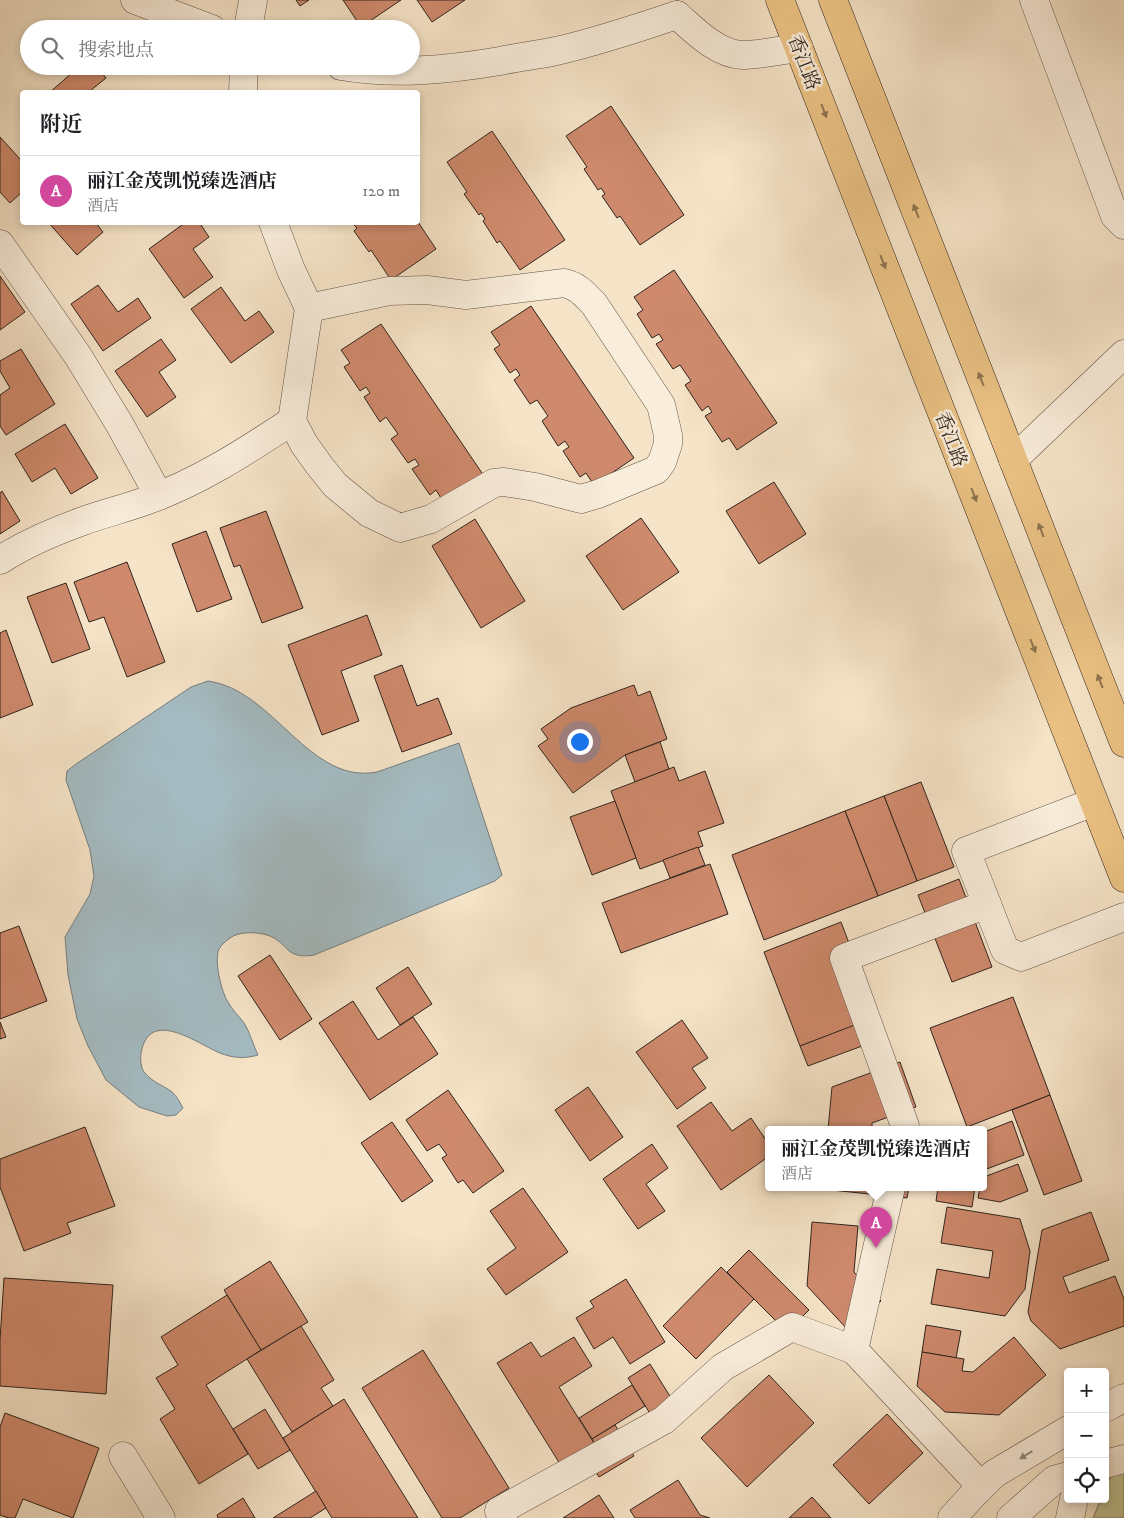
<!DOCTYPE html>
<html lang="zh">
<meta charset="utf-8">
<style>
body{margin:0;font-family:"IM FELL DW Pica","Noto Serif SC",serif;background:#f6f6f6;color:#202124}
.controls{position:absolute;right:15px;bottom:15px;display:grid;overflow:hidden;border-radius:5px;box-shadow:0 2px 8px #0003}
.controls button{width:45px;height:45px;display:grid;place-items:center;padding:0;border:0;border-bottom:1px solid #e0e0e0;background:#fff;color:#202124;font:25px sans-serif}
.you{position:absolute;left:579px;top:741px;width:18px;height:18px;margin:-12px;border:4px solid #fff;border-radius:50%;background:#1a73e8;box-shadow:0 0 0 8px #1a73e833}
.badge{display:grid;place-items:center;width:32px;height:32px;border-radius:50%;background:#8f2418;color:#fff;font-size:16px;font-weight:700}
.pin{position:absolute;translate:-50% -41px;filter:drop-shadow(0 1px 2px #0008)}
.pin::after{content:'';position:absolute;top:26px;width:18px;height:15px;background:inherit;clip-path:polygon(0 0,100% 0,50% 100%)}
.popup{position:absolute;left:765px;top:1126px;width:222px;height:65px;box-sizing:border-box;display:grid;place-content:center;border-radius:5px;background:#fff;filter:drop-shadow(0 1px 4px #0005);font-size:16px;white-space:nowrap;color:#757577}
.popup b{font-size:19px;color:#202124}
.popup::after{content:'';position:absolute;left:50%;top:100%;margin-left:-10px;border:10px solid transparent;border-top-color:#fff}
.list{margin:0;padding:0;list-style:none}
h2{display:flex;justify-content:space-between;align-items:center;height:65px;margin:0;padding:0 20px;font-size:21px}
h2 small{font-size:16px;font-weight:400;color:#757577}
.list li{display:grid;grid-template-columns:32px 1fr auto;gap:15px;align-items:center;box-sizing:border-box;height:70px;padding:0 20px;border-top:1px solid #e0e0e0}
.list b{display:block;font-size:19px;white-space:nowrap}
.list p{margin:0;font-size:16px;white-space:nowrap;color:#757577}
.list em{font-size:16px;font-style:normal;color:#757577}
.icon{flex:none;width:28px;height:28px;fill:none;stroke:currentColor;stroke-width:2;stroke-linecap:round;stroke-linejoin:round}
.map{position:relative;flex:none;width:1124px;height:1518px;overflow:hidden}
.search{position:absolute;background:#fff;box-shadow:0 2px 8px #0003;left:20px;top:20px;width:400px;height:55px;display:flex;align-items:center;gap:12px;box-sizing:border-box;padding:0 18px;border-radius:28px;color:#757577;font-size:19px}
.panel{position:absolute;background:#fff;box-shadow:0 2px 8px #0003;left:20px;top:90px;width:400px;height:135px;border-radius:5px}
.map>svg:first-child{display:block}
.green{fill:#c1c292;stroke:#787358}
.water{fill:#a4bbc2;stroke:#767f80}
.building{fill:#cf8a6d;stroke:#30241d}
.lines{fill:none;stroke-linecap:round;stroke-linejoin:round}
.minor-casing{stroke:#625448;stroke-width:29}
.major-casing{stroke:#30241d;stroke-width:29}
.minor{stroke:#f9eddb;stroke-width:28}
.major{stroke:#ebc284;stroke-width:28}
.oneway{fill:#8e7350}
.oneway2{fill:#94887c}
.labels{text-anchor:middle;stroke-width:5;stroke-linejoin:round;paint-order:stroke}
.street-label{font-size:19px;fill:#30241d;stroke:#f9eddb}
</style>
<div class="map">
<svg width="1124" height="1518" viewBox="0 0 1124 1518">
<rect width="100%" height="100%" fill="#f6e4c8"/>
<filter id="stains"><feTurbulence type="fractalNoise" baseFrequency=".004" numOctaves="4"/><feColorMatrix values="0 0 0 0 .2 0 0 0 0 .09 0 0 0 0 .02 0 0 0 .5 -.17"/></filter>
<radialGradient id="worn" r=".72"><stop offset=".6" stop-color="#630" stop-opacity="0"/><stop offset="1" stop-color="#630" stop-opacity=".3"/></radialGradient>
<!-- green -->
<path class="green" d="M 1124,1468 L 1124,1518 L 1093,1518 L 1101,1499 L 1105,1499 L 1105,1489 L 1113,1471 Z"/>
<!-- water -->
<path class="water" d="M 208,681 C 274,690 309,785 377,772 L 459,743 L 502,875 L 495,881 L 314,955 C 284,960 289,942 267,935 C 257,932 239,931 230,938 C 226,941 221,945 219,949 C 214,961 221,991 228,1002 C 232,1010 239,1016 244,1023 C 250,1032 253,1045 258,1055 C 245,1059 232,1058 220,1053 C 198,1044 152,1009 142,1049 C 140,1056 140,1066 144,1072 C 153,1083 163,1085 172,1092 C 177,1096 180,1103 183,1108 L 176,1115 L 167,1116 L 139,1107 L 106,1080 L 88,1046 L 77,1019 L 68,975 L 65,937 L 90,894 L 94,876 L 90,850 L 66,780 L 67,771 L 76,764 L 191,687 Z"/>
<!-- building -->
<g class="building">
<path d="M 296,0 L 309,0 L 300,6 Z"/>
<path d="M 343,0 L 401,0 L 361,27 Z"/>
<path d="M 417,0 L 465,0 L 432,22 Z"/>
<path d="M 80,66 L 96,66 L 106,78 L 90,91 L 91,92 L 50,92 Z"/>
<path d="M 611,106 L 684,215 L 640,245 L 620,216 L 617,218 L 602,196 L 605,194 L 601,188 L 598,190 L 584,169 L 587,167 L 566,136 Z"/>
<path d="M 492,131 L 565,240 L 520,270 L 500,241 L 497,243 L 483,221 L 485,219 L 481,213 L 479,215 L 464,194 L 467,192 L 447,162 Z"/>
<path d="M 0,137 L 20,159 L 22,157 L 22,192 L 10,203 L 0,192 Z"/>
<path d="M 48,222 L 95,222 L 103,232 L 77,255 Z"/>
<path d="M 186,222 L 199,222 L 209,237 L 193,249 L 213,277 L 184,298 L 149,249 Z"/>
<path d="M 348,222 L 418,222 L 436,249 L 391,280 L 371,250 L 369,252 L 354,231 L 357,228 L 352,223 L 350,224 Z"/>
<path d="M 674,270 L 777,423 L 737,450 L 729,438 L 722,442 L 705,416 L 712,412 L 708,406 L 702,411 L 685,385 L 691,381 L 680,365 L 673,369 L 656,344 L 663,340 L 659,334 L 652,338 L 637,314 L 643,310 L 634,297 Z"/>
<path d="M 0,276 L 25,312 L 0,330 Z"/>
<path d="M 98,285 L 118,312 L 138,298 L 151,318 L 103,351 L 71,304 Z"/>
<path d="M 221,287 L 245,321 L 259,311 L 274,332 L 231,363 L 191,309 Z"/>
<path d="M 531,306 L 634,458 L 594,485 L 586,473 L 580,477 L 563,451 L 569,447 L 565,441 L 558,446 L 542,421 L 548,416 L 537,400 L 530,404 L 514,380 L 520,375 L 516,369 L 510,373 L 494,349 L 500,345 L 491,332 Z"/>
<path d="M 381,324 L 484,476 L 444,503 L 436,490 L 430,495 L 412,469 L 419,465 L 415,459 L 408,463 L 391,439 L 398,434 L 386,417 L 380,422 L 364,397 L 370,393 L 366,387 L 360,391 L 344,367 L 350,363 L 341,350 Z"/>
<path d="M 161,339 L 176,360 L 159,372 L 176,397 L 147,417 L 115,371 Z"/>
<path d="M 21,349 L 55,404 L 6,435 L 0,426 L 0,395 L 10,388 L 0,371 L 0,361 Z"/>
<path d="M 65,424 L 98,478 L 71,494 L 55,468 L 32,482 L 15,454 Z"/>
<path d="M 774,482 L 806,534 L 759,564 L 726,511 Z"/>
<path d="M 2,491 L 20,521 L 0,534 L 0,493 Z"/>
<path d="M 266,511 L 303,608 L 262,623 L 240,565 L 234,567 L 220,528 Z"/>
<path d="M 641,518 L 679,572 L 623,610 L 586,556 Z"/>
<path d="M 475,519 L 525,601 L 481,628 L 432,546 Z"/>
<path d="M 206,531 L 232,599 L 197,612 L 172,544 Z"/>
<path d="M 127,562 L 165,662 L 127,677 L 104,617 L 89,622 L 74,582 Z"/>
<path d="M 66,583 L 90,649 L 52,663 L 27,597 Z"/>
<path d="M 367,615 L 382,655 L 341,671 L 359,721 L 322,735 L 288,645 Z"/>
<path d="M 6,630 L 33,705 L 0,718 L 0,633 Z"/>
<path d="M 402,665 L 417,706 L 438,698 L 452,734 L 402,752 L 374,676 Z"/>
<path d="M 634,685 L 638,696 L 650,691 L 667,739 L 625,755 L 573,793 L 538,746 L 548,739 L 541,729 L 571,708 Z"/>
<path d="M 660,742 L 669,769 L 635,782 L 625,755 Z"/>
<path d="M 674,767 L 679,781 L 705,771 L 724,823 L 698,832 L 703,846 L 640,869 L 611,791 Z"/>
<path d="M 921,782 L 954,867 L 917,881 L 884,796 Z"/>
<path d="M 884,796 L 917,881 L 878,896 L 845,811 Z"/>
<path d="M 615,801 L 636,858 L 592,875 L 570,817 Z"/>
<path d="M 845,811 L 878,896 L 764,940 L 732,855 Z"/>
<path d="M 698,847 L 705,865 L 670,878 L 663,860 Z"/>
<path d="M 710,864 L 728,914 L 621,953 L 602,903 Z"/>
<path d="M 959,879 L 992,967 L 952,982 L 918,895 Z"/>
<path d="M 841,922 L 877,1017 L 800,1046 L 764,952 Z"/>
<path d="M 19,926 L 47,1001 L 0,1019 L 0,933 Z"/>
<path d="M 270,955 L 312,1019 L 280,1040 L 238,976 Z"/>
<path d="M 408,967 L 432,1004 L 400,1025 L 376,988 Z"/>
<path d="M 1013,997 L 1050,1095 L 967,1127 L 930,1028 Z"/>
<path d="M 353,1001 L 378,1040 L 413,1017 L 438,1054 L 370,1100 L 319,1023 Z"/>
<path d="M 682,1020 L 708,1058 L 692,1068 L 706,1088 L 677,1109 L 636,1052 Z"/>
<path d="M 865,1021 L 873,1042 L 808,1066 L 800,1046 Z"/>
<path d="M 0,1022 L 6,1037 L 0,1039 Z"/>
<path d="M 900,1062 L 916,1107 L 872,1123 L 872,1129 L 828,1129 L 832,1087 Z"/>
<path d="M 588,1087 L 623,1137 L 590,1161 L 555,1110 Z"/>
<path d="M 448,1090 L 504,1171 L 473,1193 L 463,1180 L 458,1183 L 442,1158 L 447,1155 L 439,1144 L 427,1151 L 406,1120 Z"/>
<path d="M 1050,1095 L 1082,1181 L 1044,1195 L 1012,1110 Z"/>
<path d="M 711,1102 L 732,1131 L 751,1118 L 768,1143 L 768,1157 L 721,1190 L 677,1126 Z"/>
<path d="M 1012,1121 L 1024,1155 L 984,1170 L 984,1132 Z"/>
<path d="M 392,1122 L 433,1181 L 402,1202 L 361,1143 Z"/>
<path d="M 85,1127 L 115,1206 L 67,1223 L 71,1233 L 24,1251 L 0,1187 L 0,1159 Z"/>
<path d="M 652,1144 L 668,1168 L 646,1184 L 665,1211 L 638,1229 L 603,1179 Z"/>
<path d="M 1018,1164 L 1028,1191 L 1000,1202 L 978,1198 L 980,1187 L 984,1187 L 984,1177 Z"/>
<path d="M 822,1187 L 909,1187 L 907,1198 L 822,1189 Z"/>
<path d="M 938,1187 L 975,1187 L 972,1207 L 936,1201 Z"/>
<path d="M 523,1188 L 568,1252 L 506,1295 L 487,1269 L 516,1248 L 490,1211 Z"/>
<path d="M 947,1207 L 1020,1219 L 1030,1251 L 1025,1289 L 1005,1316 L 931,1304 L 937,1269 L 989,1278 L 993,1251 L 941,1243 Z"/>
<path d="M 1091,1212 L 1109,1260 L 1063,1277 L 1069,1293 L 1115,1276 L 1124,1299 L 1124,1326 L 1060,1349 L 1031,1321 L 1028,1312 L 1042,1230 Z"/>
<path d="M 812,1222 L 858,1226 L 854,1272 L 881,1301 L 849,1331 L 807,1286 Z"/>
<path d="M 749,1250 L 809,1310 L 787,1332 L 727,1272 Z"/>
<path d="M 270,1261 L 308,1322 L 261,1350 L 224,1290 Z"/>
<path d="M 721,1267 L 754,1299 L 696,1359 L 663,1326 Z"/>
<path d="M 4,1278 L 113,1285 L 106,1394 L 0,1386 L 0,1340 Z"/>
<path d="M 626,1279 L 665,1342 L 630,1364 L 613,1337 L 594,1349 L 576,1318 L 594,1307 L 590,1301 Z"/>
<path d="M 227,1295 L 261,1350 L 206,1385 L 248,1454 L 199,1484 L 160,1419 L 175,1409 L 156,1378 L 178,1365 L 161,1337 Z"/>
<path d="M 926,1325 L 961,1331 L 956,1358 L 922,1352 Z"/>
<path d="M 301,1326 L 334,1380 L 321,1388 L 333,1406 L 292,1432 L 247,1359 Z"/>
<path d="M 574,1337 L 592,1366 L 559,1387 L 594,1443 L 560,1464 L 497,1363 L 531,1342 L 541,1357 Z"/>
<path d="M 1014,1337 L 1046,1375 L 999,1415 L 945,1412 L 917,1386 L 922,1352 L 964,1359 L 962,1371 L 973,1372 Z"/>
<path d="M 423,1350 L 509,1488 L 460,1518 L 442,1518 L 362,1388 Z"/>
<path d="M 650,1364 L 684,1419 L 662,1433 L 628,1378 Z"/>
<path d="M 769,1375 L 814,1423 L 747,1487 L 701,1438 Z"/>
<path d="M 632,1385 L 645,1406 L 592,1439 L 579,1418 Z"/>
<path d="M 344,1399 L 418,1518 L 332,1518 L 290,1450 L 283,1438 Z"/>
<path d="M 265,1409 L 290,1450 L 258,1469 L 233,1429 Z"/>
<path d="M 5,1413 L 99,1448 L 73,1518 L 23,1499 L 15,1518 L 9,1518 L 0,1515 L 0,1427 Z"/>
<path d="M 887,1414 L 923,1453 L 869,1504 L 833,1465 Z"/>
<path d="M 615,1425 L 634,1456 L 599,1477 L 582,1450 L 594,1443 L 592,1439 Z"/>
<path d="M 678,1480 L 700,1515 L 710,1518 L 635,1518 L 630,1510 Z"/>
<path d="M 316,1491 L 326,1508 L 310,1518 L 273,1518 Z"/>
<path d="M 599,1495 L 614,1518 L 563,1518 Z"/>
<path d="M 812,1497 L 831,1518 L 789,1518 Z"/>
<path d="M 243,1498 L 255,1518 L 218,1518 L 217,1515 Z"/>
</g>
<g class="lines">
<!-- minor casing -->
<g class="minor-casing">
<g id="minor">
<path d="M 135,0 L 212,29"/>
<path d="M 1034,0 L 1115,216 L 1124,225"/>
<path d="M 677,15 C 694,30 717,54 742,55 C 760,55 781,50 799,48"/>
<path d="M 248,29 L 253,0"/>
<path d="M 341,66 C 394,75 447,70 500,61 C 519,57 538,55 556,51 C 597,42 637,28 677,15"/>
<path d="M 243,92 L 244,66"/>
<path d="M 273,222 L 291,270 L 309,308 L 292,421 L 304,444 L 319,465 L 335,485 L 369,513 L 400,528 L 431,519 L 494,483 L 504,482 L 535,487 L 581,499 L 598,494 L 656,470 L 662,462 L 668,444 L 668,435 L 661,405 L 594,304 C 584,294 578,286 564,283 L 466,295 L 427,290 L 389,291 L 309,308"/>
<path d="M 0,244 L 78,356 L 120,425 L 159,496"/>
<path d="M 1013,460 L 1124,354"/>
<path d="M 0,560 C 25,544 55,531 83,521 C 105,513 127,508 148,500 C 201,481 246,451 292,421"/>
<path d="M 1094,802 L 966,851 L 1005,950 L 1021,957 L 1124,917"/>
<path d="M 904,1129 L 905,1126 L 844,958 L 987,904"/>
<path d="M 854,1350 L 891,1187"/>
<path d="M 1105,1408 L 1124,1398"/>
<path d="M 123,1456 L 161,1518"/>
<path d="M 1105,1464 L 1124,1459"/>
<path d="M 503,1518 L 499,1511 L 664,1420 L 723,1367 L 792,1327 L 854,1350 L 981,1486"/>
<path d="M 952,1518 L 972,1496 L 994,1474 L 1068,1430"/>
<path d="M 1011,1518 L 1054,1480 L 1068,1476"/>
<path d="M 1070,1518 L 1074,1499"/>
</g>
</g>
<!-- major casing -->
<g class="major-casing">
<g id="major">
<path d="M 780,0 L 1124,878"/>
<path d="M 833,0 L 1124,743"/>
</g>
</g>
<!-- minor -->
<use href="#minor" class="minor"/>
<!-- major -->
<use href="#major" class="major"/>
</g>
<!-- one-way arrows -->
<defs><path id="oneway-solid" d="M-6-.8H1V-3.2L6.5 0L1 3.2V.8H-6Z" transform="scale(1.25)"/></defs>
<g class="oneway">
<use href="#oneway-solid" transform="translate(824 111) rotate(69)"/>
<use href="#oneway-solid" transform="translate(916 211) rotate(-111)"/>
<use href="#oneway-solid" transform="translate(883 262) rotate(69)"/>
<use href="#oneway-solid" transform="translate(981 379) rotate(-111)"/>
<use href="#oneway-solid" transform="translate(974 495) rotate(69)"/>
<use href="#oneway-solid" transform="translate(1041 530) rotate(-111)"/>
<use href="#oneway-solid" transform="translate(1033 646) rotate(69)"/>
<use href="#oneway-solid" transform="translate(1100 681) rotate(-111)"/>
</g>
<use class="oneway2" href="#oneway-solid" transform="translate(1026 1455) rotate(149)"/>
<g class="labels">
<!-- street labels -->
<g class="street-label">
<text transform="translate(805 62) rotate(69)" y="7">香江路</text>
<text transform="translate(952 439) rotate(69)" y="7">香江路</text>
</g>
</g>
<rect width="100%" height="100%" filter="url(#stains)"/>
<rect width="100%" height="100%" fill="url(#worn)"/>
</svg>
<div class="controls">
<button>+</button>
<button>−</button>
<button><svg class="icon" aria-label="locate" viewBox="0 0 24 24"><circle cx="12" cy="12" r="6"/><path d="M12 2v4M12 18v4M2 12h4M18 12h4"/></svg></button>
</div>
<div class="you"></div>
<div class="pin badge" style="left:876px;top:1248px;background:#d1479c">A</div>
<div class="popup"><b>丽江金茂凯悦臻选酒店</b>酒店</div>
<div class="search"><svg class="icon" aria-label="search" viewBox="0 0 24 24"><circle cx="10" cy="10" r="6"/><path d="M15 15l6 6"/></svg>搜索地点</div>
<section class="panel">
<h2>附近<small></small></h2>
<ul class="list">
<li><span class="badge" style="background:#d1479c">A</span><div><b>丽江金茂凯悦臻选酒店</b><p>酒店</p></div><em>120 m</em></li>
</ul>
</section>
</div>
